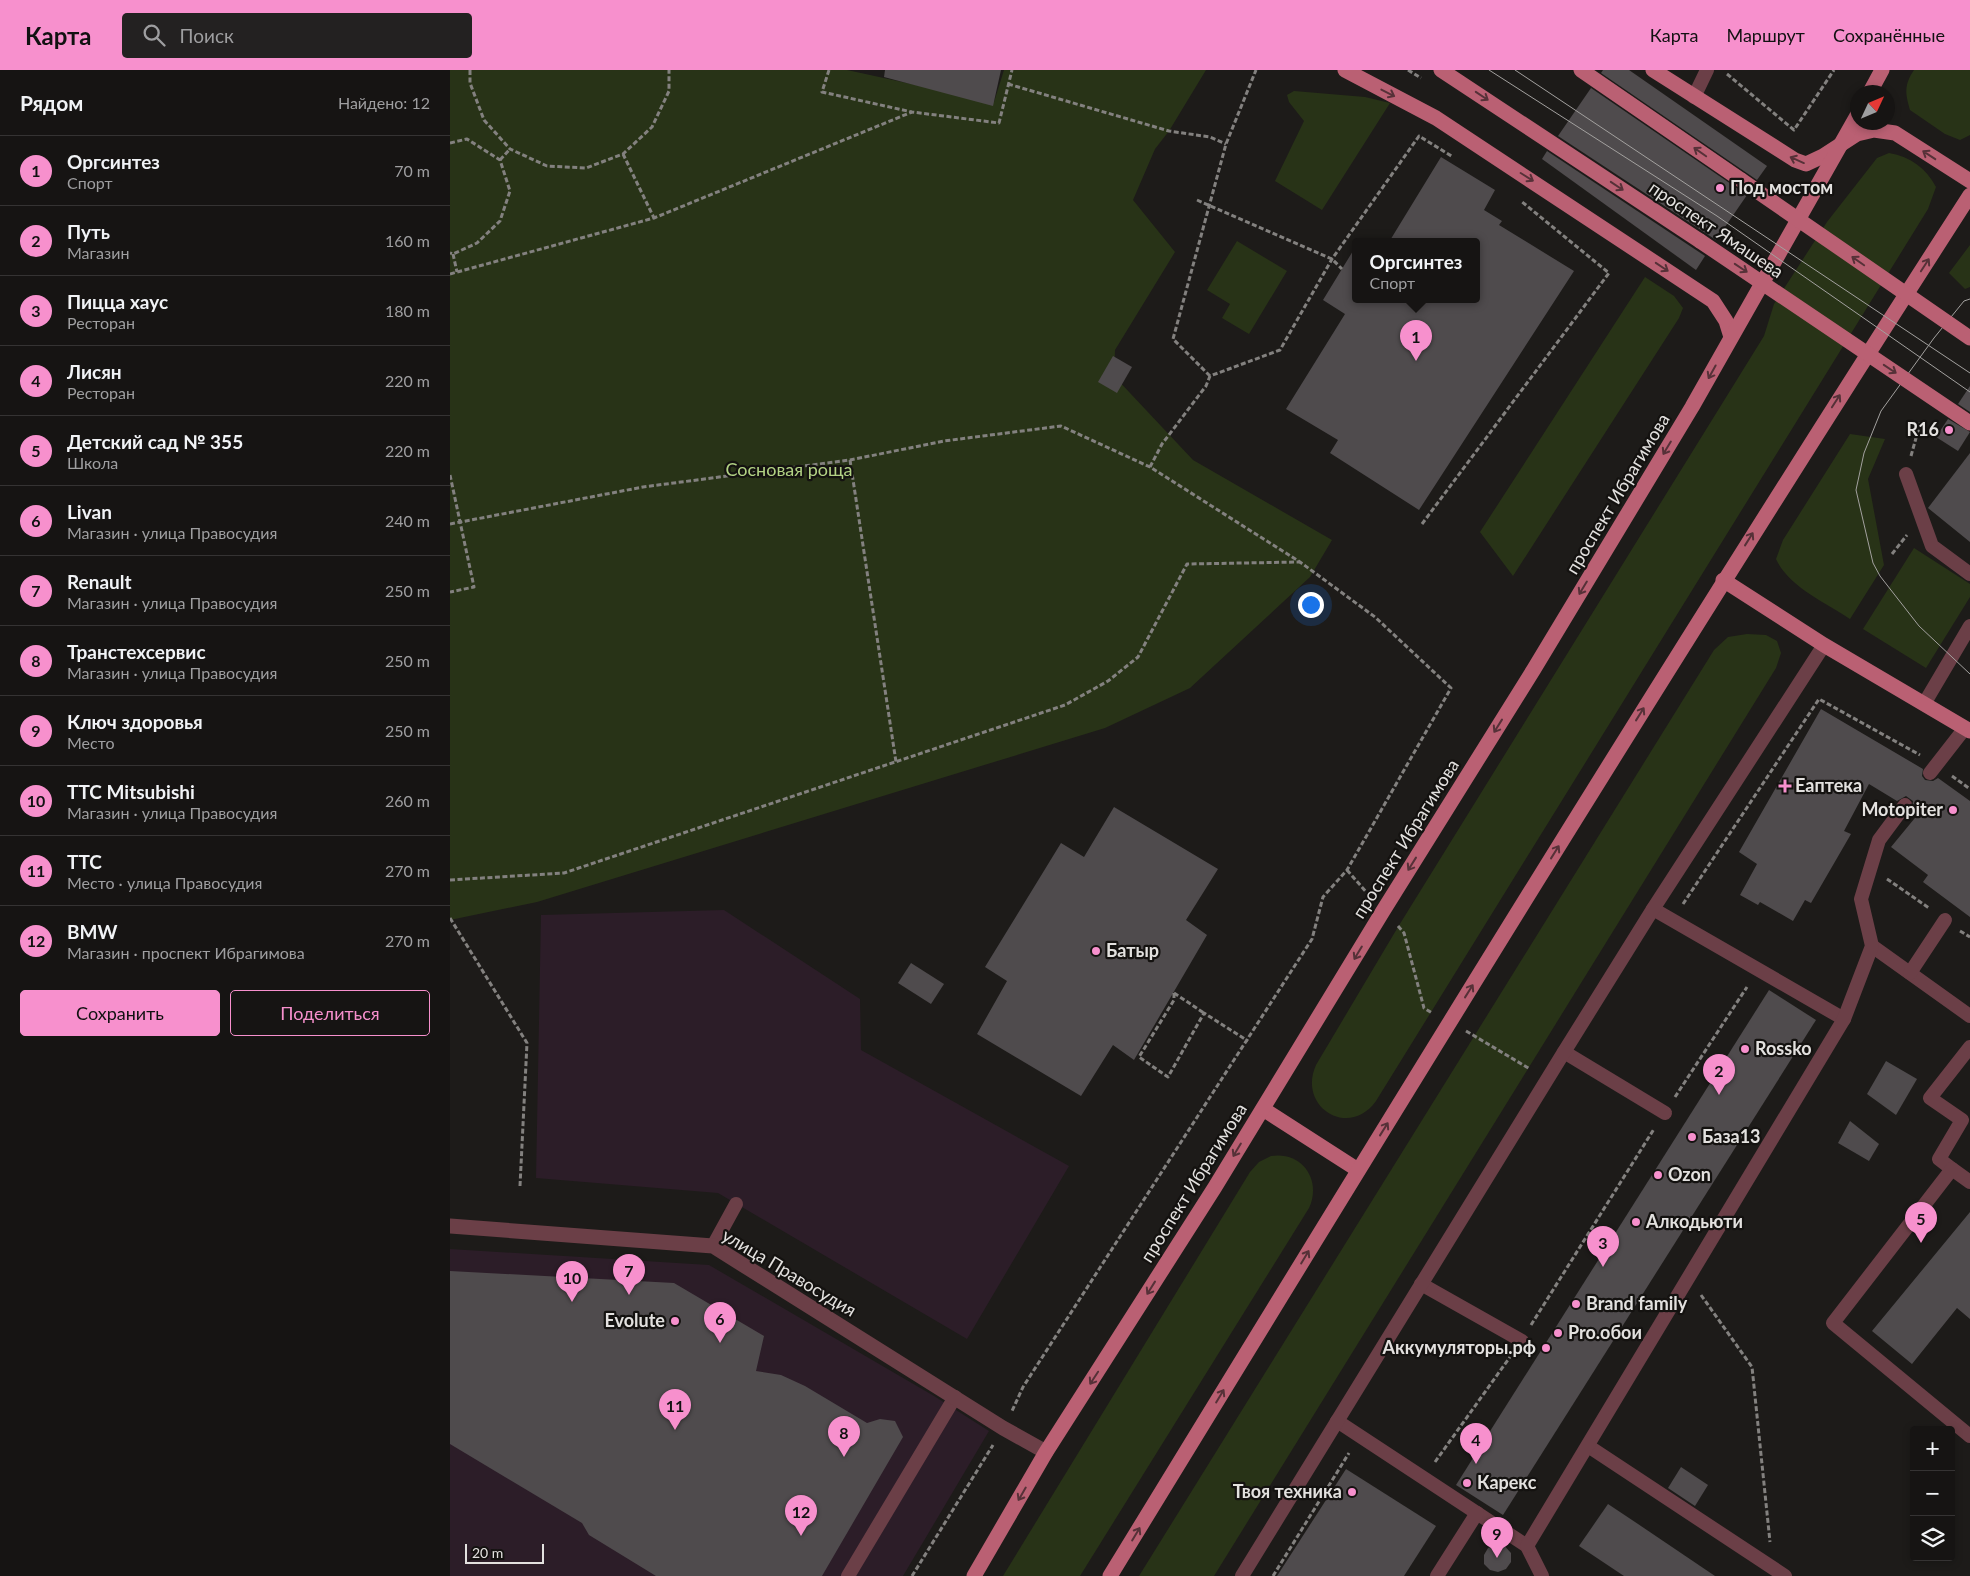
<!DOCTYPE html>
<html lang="ru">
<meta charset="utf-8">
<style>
body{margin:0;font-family:Lato,sans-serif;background:#232121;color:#f1f3f6}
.controls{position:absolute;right:15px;bottom:15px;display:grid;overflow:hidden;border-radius:5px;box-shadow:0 2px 8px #0003}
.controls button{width:45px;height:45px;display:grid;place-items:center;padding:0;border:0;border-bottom:1px solid #353333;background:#161413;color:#f1f3f6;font:25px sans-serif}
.compass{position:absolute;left:1400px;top:15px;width:45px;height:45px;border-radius:50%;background:#161413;box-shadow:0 2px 8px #0003;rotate:46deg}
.scale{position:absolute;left:15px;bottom:12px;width:79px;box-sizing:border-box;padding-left:5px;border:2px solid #e3e1df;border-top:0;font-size:14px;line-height:18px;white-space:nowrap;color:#e3e1df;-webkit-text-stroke:4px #141210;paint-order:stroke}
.you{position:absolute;left:860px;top:534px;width:18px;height:18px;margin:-12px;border:4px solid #fff;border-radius:50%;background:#1a73e8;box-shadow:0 0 0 8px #1a73e833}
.badge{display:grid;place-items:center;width:32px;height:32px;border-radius:50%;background:#f790cd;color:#111;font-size:16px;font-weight:700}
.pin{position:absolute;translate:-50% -41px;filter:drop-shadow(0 1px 2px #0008)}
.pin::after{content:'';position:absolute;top:26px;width:18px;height:15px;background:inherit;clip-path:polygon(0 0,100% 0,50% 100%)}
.popup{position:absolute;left:902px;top:168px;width:128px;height:65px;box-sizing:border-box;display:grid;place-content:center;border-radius:5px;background:#161413;filter:drop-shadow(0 1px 4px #0005);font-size:16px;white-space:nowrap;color:#9e9ea0}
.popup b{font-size:19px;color:#f1f3f6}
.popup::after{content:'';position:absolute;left:50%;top:100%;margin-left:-10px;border:10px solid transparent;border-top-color:#161413}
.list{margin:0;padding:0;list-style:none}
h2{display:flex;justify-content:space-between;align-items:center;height:65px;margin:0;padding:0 20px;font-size:21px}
h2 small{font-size:16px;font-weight:400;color:#9e9ea0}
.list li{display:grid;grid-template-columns:32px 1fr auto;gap:15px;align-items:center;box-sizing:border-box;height:70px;padding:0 20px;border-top:1px solid #353333}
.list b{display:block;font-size:19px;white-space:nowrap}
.list p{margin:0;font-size:16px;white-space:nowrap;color:#9e9ea0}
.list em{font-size:16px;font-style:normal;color:#9e9ea0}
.actions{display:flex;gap:10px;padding:15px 20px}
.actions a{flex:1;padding:11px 0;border:1px solid #f790cd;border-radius:5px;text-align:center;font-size:18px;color:#f790cd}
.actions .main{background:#f790cd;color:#111}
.icon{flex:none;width:28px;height:28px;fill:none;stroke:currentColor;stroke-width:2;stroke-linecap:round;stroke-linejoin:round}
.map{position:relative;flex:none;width:1520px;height:1506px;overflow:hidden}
header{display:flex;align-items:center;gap:30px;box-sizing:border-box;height:70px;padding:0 25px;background:#f790cd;color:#111}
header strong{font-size:24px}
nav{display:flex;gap:28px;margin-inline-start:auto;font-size:18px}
.search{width:350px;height:45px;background:#232121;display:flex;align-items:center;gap:12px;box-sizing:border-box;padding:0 18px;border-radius:5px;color:#9e9ea0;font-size:19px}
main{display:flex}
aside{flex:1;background:#161413}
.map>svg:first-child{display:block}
.commercial{fill:#2c1d28}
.green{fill:#283317}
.building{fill:#4f4b4d}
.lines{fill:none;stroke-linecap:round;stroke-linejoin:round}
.path{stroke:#83817f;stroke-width:3;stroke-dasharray:5 2.5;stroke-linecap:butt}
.service{stroke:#6b3f47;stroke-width:14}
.minor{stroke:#6b3f47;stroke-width:15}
.primary{stroke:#ba6073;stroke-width:15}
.tram{stroke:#a3a19f;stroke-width:1}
.primary-bridge{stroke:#ba6073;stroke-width:15}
.oneway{stroke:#563138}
.poi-dot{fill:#f790cd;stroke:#141210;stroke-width:2}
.labels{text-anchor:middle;stroke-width:4.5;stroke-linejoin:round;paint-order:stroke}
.poi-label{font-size:18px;font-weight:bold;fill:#e3e1df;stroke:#141210;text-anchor:start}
.street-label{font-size:18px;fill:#e3e1df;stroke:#141210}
.park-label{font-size:18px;fill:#b2d284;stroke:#141210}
</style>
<header>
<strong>Карта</strong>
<div class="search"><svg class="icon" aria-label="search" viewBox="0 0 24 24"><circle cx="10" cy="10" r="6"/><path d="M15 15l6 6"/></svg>Поиск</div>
<nav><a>Карта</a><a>Маршрут</a><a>Сохранённые</a></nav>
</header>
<main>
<aside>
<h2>Рядом<small>Найдено: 12</small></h2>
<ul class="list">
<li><span class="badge">1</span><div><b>Оргсинтез</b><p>Спорт</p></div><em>70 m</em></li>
<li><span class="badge">2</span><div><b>Путь</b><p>Магазин</p></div><em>160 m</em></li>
<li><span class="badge">3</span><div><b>Пицца хаус</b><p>Ресторан</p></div><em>180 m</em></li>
<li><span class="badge">4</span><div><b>Лисян</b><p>Ресторан</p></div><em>220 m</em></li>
<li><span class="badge">5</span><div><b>Детский сад № 355</b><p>Школа</p></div><em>220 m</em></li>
<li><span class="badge">6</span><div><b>Livan</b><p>Магазин · улица Правосудия</p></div><em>240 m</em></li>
<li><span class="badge">7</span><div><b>Renault</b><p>Магазин · улица Правосудия</p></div><em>250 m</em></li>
<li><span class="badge">8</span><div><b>Транстехсервис</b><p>Магазин · улица Правосудия</p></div><em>250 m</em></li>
<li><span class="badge">9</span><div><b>Ключ здоровья</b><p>Место</p></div><em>250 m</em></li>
<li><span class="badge">10</span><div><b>ТТС Mitsubishi</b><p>Магазин · улица Правосудия</p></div><em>260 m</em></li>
<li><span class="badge">11</span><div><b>ТТС</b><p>Место · улица Правосудия</p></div><em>270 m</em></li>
<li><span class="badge">12</span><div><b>BMW</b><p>Магазин · проспект Ибрагимова</p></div><em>270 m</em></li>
</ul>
<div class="actions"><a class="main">Сохранить</a><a>Поделиться</a></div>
</aside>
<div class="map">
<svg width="1520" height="1506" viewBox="0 0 1520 1506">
<rect width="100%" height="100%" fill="#1d1b19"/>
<!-- commercial -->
<g class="commercial">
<path d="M 274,840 L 410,929 L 411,980 L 619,1096 L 517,1269 L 268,1123 L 86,1108 L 91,845 Z"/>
<path d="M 0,1179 L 259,1195 L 484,1326 L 539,1361 L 453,1506 L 0,1506 Z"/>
</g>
<!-- green -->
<g class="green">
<path d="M 0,0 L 397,0 L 544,32 L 554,0 L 756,0 L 719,61 L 705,79 L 683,130 L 725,182 L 665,280 L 664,306 L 743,390 L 882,470 L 860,507 L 740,618 L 655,658 L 87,832 L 0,850 Z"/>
<path d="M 1464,0 L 1520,0 L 1520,65 L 1510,70 L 1495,64 L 1460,40 C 1455,23 1454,15 1464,0 Z"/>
<path d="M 844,21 L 915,27 L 940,33 L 872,140 L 825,111 L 854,51 L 839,32 L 837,25 Z"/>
<path d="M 1439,83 C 1461,87 1476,98 1486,117 L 1478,139 L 926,1031 C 899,1069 847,1037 866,995 L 948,857 L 1314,266 L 1324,234 L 1377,152 L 1427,88 Z"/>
<path d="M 787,171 L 837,201 L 799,264 L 772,248 L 780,234 L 757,220 Z"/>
<path d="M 1520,175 L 1520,217 L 1515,219 L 1499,203 Z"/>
<path d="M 1195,207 L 1224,226 L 1233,238 L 1229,248 L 1063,506 L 1030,462 Z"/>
<path d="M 1400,364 L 1435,369 L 1418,409 L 1434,495 L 1400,549 C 1375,532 1339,517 1326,489 L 1333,470 Z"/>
<path d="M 1464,478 L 1520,514 L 1520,527 L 1476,598 L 1413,559 Z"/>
<path d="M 1297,564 L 1316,565 L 1327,571 L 1331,583 L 1326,598 L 764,1506 L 689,1506 L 1264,580 L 1278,567 Z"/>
<path d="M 821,1086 C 852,1081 872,1110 859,1138 L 630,1506 L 553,1506 L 800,1102 L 809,1092 Z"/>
</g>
<!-- building -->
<g class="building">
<path d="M 435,0 L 551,0 L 543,36 L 434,7 Z"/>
<path d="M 1153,0 L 1179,0 L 1317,96 L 1307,110 L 1151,3 Z"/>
<path d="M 1141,18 L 1297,125 L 1266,170 L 1108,66 Z"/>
<path d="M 1097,81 L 1255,186 L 1246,200 L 1092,89 Z"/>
<path d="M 991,87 L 1045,120 L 1034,140 L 1052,151 L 1049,155 L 1124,201 L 969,440 L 880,383 L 888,370 L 836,339 L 895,244 L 873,230 L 906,176 L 906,230 L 1026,230 L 1026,172 L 939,172 Z"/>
<path d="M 663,286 L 682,297 L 667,323 L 648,312 Z"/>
<path d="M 1520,316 L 1520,342 L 1508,334 Z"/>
<path d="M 1498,349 L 1520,362 L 1508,381 L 1486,367 Z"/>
<path d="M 1520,383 L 1520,472 L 1478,438 Z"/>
<path d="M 1371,639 L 1473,699 L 1472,706 L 1475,710 L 1483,711 L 1488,708 L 1520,731 L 1520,847 L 1473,812 L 1478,805 L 1441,777 L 1469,743 L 1462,740 L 1463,731 L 1456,726 L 1447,731 L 1419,714 L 1394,761 L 1401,764 L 1361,833 L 1355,830 L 1343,851 L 1310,832 L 1308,835 L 1290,825 L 1307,794 L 1289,782 Z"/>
<path d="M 664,737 L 768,799 L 736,850 L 757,865 L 684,990 L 663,975 L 631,1026 L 527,964 L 557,911 L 535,897 L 611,773 L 634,787 Z"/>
<path d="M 461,893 L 494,914 L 481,934 L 448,913 Z"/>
<path d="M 1319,920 L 1366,950 L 1053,1445 L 1006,1415 Z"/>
<path d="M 1436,991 L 1467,1009 L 1446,1045 L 1417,1024 Z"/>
<path d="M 1400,1051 L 1429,1074 L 1419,1091 L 1388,1073 Z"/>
<path d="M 1520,1142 L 1520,1249 L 1507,1238 L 1462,1294 L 1422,1261 Z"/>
<path d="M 0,1201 L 224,1213 L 314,1266 L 306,1301 L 331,1305 L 355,1316 L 417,1353 L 430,1349 L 445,1351 L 453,1367 L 372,1506 L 206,1506 L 139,1465 L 132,1453 L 0,1374 Z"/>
<path d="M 1231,1397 L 1258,1415 L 1245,1436 L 1218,1418 Z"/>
<path d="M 896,1399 L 986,1456 L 954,1506 L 827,1506 Z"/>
<path d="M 1158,1434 L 1188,1454 L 1265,1506 L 1174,1506 L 1129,1476 Z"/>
<path d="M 1051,1472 L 1061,1483 L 1061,1492 L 1056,1499 L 1048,1502 L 1040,1500 L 1034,1494 L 1034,1485 L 1038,1478 Z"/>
</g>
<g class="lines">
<!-- path -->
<g class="path">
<path d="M 20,0 L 20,13 L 34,50 L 60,79 L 97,96 L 136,98 L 173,84 L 202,57 L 219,21 L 219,0"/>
<path d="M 379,0 L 372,22 L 462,42 L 549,53 L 562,0"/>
<path d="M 958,0 L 971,8"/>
<path d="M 1277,4 L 1344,60 L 1384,0"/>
<path d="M 558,14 L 719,61 L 760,67 L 776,74"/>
<path d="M 0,73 L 17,69 L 50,90 L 60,121 L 50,151 L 27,173 L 3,184 L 0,183"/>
<path d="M 173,84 L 204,148"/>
<path d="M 50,90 L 60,79"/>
<path d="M 747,130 L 882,189 L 892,199"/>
<path d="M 3,184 L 7,202"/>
<path d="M 0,204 L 204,148 L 462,42"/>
<path d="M 760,306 L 723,269 L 776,74 L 806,0"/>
<path d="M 1461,386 L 1471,350"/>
<path d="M 400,390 L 446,692"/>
<path d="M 700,397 L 712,374 L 756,316 L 760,306 L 830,280 L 882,189 L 969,66 L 1003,87"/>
<path d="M 0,405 L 24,517 L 0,522"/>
<path d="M 0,454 L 193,417 L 400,390 L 494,371 L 611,356 L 700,397 L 850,492 L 925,547 L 1001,618 L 897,800 L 873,827 L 862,869 L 573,1317 L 562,1341"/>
<path d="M 972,454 L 1159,203 L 1071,131"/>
<path d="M 1442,484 L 1457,465"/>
<path d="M 1502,706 L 1520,719"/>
<path d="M 897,800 L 918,824"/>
<path d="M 1437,809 L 1479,838"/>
<path d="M 0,810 L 114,803 L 615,635 L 658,611 L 688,587 L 737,494 L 850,492"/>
<path d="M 1233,834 L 1369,629 L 1470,685"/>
<path d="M 0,848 L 77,973 L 70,1116"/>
<path d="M 948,856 L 954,863 L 974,938 L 982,943"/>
<path d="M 1510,861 L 1520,867"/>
<path d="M 724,923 L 724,930 L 689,987 L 718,1007 L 754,943 L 798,971"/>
<path d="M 724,923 L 754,943"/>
<path d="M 1016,961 L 1080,999"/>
<path d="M 1225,1027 L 1297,917"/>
<path d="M 1251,1225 L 1302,1297 L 1320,1472"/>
<path d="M 1081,1255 L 1204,1059"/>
<path d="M 985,1392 L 1060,1287"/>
<path d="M 462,1506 L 543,1375"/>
<path d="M 823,1506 L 899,1383"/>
</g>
<!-- service -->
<g class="service">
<path d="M 1244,27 L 1257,0"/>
<path d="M 1456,404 L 1482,476 L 1520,504"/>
<path d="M 1474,634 L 1520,556"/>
<path d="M 1480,703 L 1515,658"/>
<path d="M 1203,839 L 1394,949"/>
<path d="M 1422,876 L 1520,946"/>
<path d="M 1460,903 L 1495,850"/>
<path d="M 1114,982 L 1215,1043"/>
<path d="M 1502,1099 L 1489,1089 L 1512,1050 L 1480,1028 L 1520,977"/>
<path d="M 1520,1112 L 1502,1099 L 1383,1253 L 1520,1366"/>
<path d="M 263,1176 L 286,1134"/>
<path d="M 971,1214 L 1072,1271"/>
<path d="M 887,1351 L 1077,1476 L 1092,1506"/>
<path d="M 1138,1376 L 1335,1506"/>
<path d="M 1077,1476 L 1394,949 L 1422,876 L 1411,829 L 1429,770 L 1455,735"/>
<path d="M 398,1506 L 505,1327"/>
<path d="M 792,1506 L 1114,982 L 1203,839 L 1374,575"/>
<path d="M 987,1506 L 1027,1443"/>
</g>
<!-- minor -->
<path class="minor" d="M 0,1156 L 263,1176 L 553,1358 L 596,1382"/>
<!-- primary -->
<g class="primary">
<path d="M 895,0 L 986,48 L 1263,231 L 1276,251 L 1281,267"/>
<path d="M 991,0 L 1250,171"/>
<path d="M 1131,0 L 1291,110"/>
<path d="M 1203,0 L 1345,90 L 1356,94 L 1373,86 L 1407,64 L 1424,60 L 1445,63 L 1520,111"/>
<path d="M 1420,22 L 1432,0"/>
<path d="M 1273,510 L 1374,575 L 1520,661"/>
<path d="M 813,1039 L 908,1100"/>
<path d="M 524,1506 L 596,1382 L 765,1117 L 933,841 L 1084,599 L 1242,337 L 1408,44"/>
<path d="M 660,1506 C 943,1043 1226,581 1520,125"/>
</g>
<!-- tram -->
<g class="tram">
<path d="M 1039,0 L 1267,146 L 1520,322"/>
<path d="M 1065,0 L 1520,303"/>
<path d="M 1520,229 L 1514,231 L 1484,268 L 1431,341 L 1414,383 L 1406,420 L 1423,493 L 1430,506 L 1469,556 L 1520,604"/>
</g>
<!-- primary-bridge -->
<g class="primary-bridge">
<path d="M 1291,110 L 1520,268"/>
<path d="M 1250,171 L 1520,353"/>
</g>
</g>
<!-- one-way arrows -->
<defs><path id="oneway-shaft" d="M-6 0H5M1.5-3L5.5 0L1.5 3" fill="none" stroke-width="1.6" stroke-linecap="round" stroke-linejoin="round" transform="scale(1.25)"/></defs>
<g class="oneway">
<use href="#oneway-shaft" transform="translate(938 23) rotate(27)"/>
<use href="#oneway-shaft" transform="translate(1032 26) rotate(34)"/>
<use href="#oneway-shaft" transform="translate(1250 82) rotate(-145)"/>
<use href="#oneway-shaft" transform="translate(1479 85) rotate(-147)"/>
<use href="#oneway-shaft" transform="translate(1347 90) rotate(-156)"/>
<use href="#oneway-shaft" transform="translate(1077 107) rotate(32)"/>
<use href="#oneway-shaft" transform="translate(1167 116) rotate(34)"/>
<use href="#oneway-shaft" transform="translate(1408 191) rotate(-145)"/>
<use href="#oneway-shaft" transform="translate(1475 195) rotate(-57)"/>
<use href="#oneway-shaft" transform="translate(1212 197) rotate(34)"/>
<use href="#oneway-shaft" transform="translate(1291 198) rotate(34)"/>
<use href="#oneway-shaft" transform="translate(1440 299) rotate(34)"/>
<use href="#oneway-shaft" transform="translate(1262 302) rotate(119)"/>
<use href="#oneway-shaft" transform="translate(1386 331) rotate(-57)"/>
<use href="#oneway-shaft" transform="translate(1217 378) rotate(121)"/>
<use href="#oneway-shaft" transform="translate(1299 469) rotate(-58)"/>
<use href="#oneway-shaft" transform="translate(1133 518) rotate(121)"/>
<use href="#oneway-shaft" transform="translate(1190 644) rotate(-58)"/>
<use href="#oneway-shaft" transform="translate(1048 656) rotate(122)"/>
<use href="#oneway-shaft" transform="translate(1105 782) rotate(-58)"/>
<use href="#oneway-shaft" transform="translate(962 794) rotate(122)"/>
<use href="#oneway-shaft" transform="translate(908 883) rotate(121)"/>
<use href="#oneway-shaft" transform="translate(1019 921) rotate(-58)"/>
<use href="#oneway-shaft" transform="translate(934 1059) rotate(-58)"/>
<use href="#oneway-shaft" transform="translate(787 1080) rotate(121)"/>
<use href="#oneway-shaft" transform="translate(855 1187) rotate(-59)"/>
<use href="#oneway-shaft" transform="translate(701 1218) rotate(122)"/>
<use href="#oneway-shaft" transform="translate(644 1308) rotate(123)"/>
<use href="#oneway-shaft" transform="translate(770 1326) rotate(-59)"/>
<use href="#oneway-shaft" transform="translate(572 1424) rotate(120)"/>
<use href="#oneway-shaft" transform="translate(686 1464) rotate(-59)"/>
</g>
<!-- markers -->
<g class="poi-dot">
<circle cx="1270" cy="118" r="5"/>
<circle cx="1499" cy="360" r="5"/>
<path d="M1332.5 708.5h5v5h5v5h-5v5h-5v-5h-5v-5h5z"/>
<circle cx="1503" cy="740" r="5"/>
<circle cx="646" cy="881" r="5"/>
<circle cx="1295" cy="979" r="5"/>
<circle cx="1242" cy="1067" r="5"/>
<circle cx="1208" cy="1105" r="5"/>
<circle cx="1186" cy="1152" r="5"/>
<circle cx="1126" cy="1234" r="5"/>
<circle cx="225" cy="1251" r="5"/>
<circle cx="1108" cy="1263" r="5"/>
<circle cx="1096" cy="1278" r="5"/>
<circle cx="1017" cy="1413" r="5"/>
<circle cx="902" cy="1422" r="5"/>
</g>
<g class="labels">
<!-- poi labels -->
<g class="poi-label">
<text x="1280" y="124">Под мостом</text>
<text x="1489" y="366" text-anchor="end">R16</text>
<text x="1345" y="722">Еаптека</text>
<text x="1493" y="746" text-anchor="end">Motopiter</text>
<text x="656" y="887">Батыр</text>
<text x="1305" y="985">Rossko</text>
<text x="1252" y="1073">База13</text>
<text x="1218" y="1111">Ozon</text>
<text x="1196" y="1158">Алкодьюти</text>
<text x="1136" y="1240">Brand family</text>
<text x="215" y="1257" text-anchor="end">Evolute</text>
<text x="1118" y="1269">Pro.обои</text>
<text x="1086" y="1284" text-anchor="end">Аккумуляторы.рф</text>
<text x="1027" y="1419">Карекс</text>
<text x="892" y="1428" text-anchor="end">Твоя техника</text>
</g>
<!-- street labels -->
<g class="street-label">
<text transform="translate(1266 160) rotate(34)" y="6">проспект Ямашева</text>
<text transform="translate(1168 424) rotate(-59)" y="6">проспект Ибрагимова</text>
<text transform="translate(956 769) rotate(-58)" y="6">проспект Ибрагимова</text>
<text transform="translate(744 1113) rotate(-58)" y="6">проспект Ибрагимова</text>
<text transform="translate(339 1203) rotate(31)" y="6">улица Правосудия</text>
</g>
<!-- park labels -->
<g class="park-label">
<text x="339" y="406">Сосновая роща</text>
</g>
</g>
</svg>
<div class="controls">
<button>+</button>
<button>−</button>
<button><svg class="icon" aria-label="layers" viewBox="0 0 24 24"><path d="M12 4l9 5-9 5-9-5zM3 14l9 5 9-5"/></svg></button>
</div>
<svg class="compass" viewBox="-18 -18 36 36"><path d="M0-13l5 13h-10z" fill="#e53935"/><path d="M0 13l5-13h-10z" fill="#9e9ea0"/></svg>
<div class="scale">20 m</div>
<div class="you"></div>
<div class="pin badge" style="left:966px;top:291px">1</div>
<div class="popup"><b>Оргсинтез</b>Спорт</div>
<div class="pin badge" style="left:1269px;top:1025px">2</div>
<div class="pin badge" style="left:1153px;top:1197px">3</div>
<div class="pin badge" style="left:1026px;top:1394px">4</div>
<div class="pin badge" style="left:1471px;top:1173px">5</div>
<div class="pin badge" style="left:270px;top:1273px">6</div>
<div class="pin badge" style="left:179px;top:1225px">7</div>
<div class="pin badge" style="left:394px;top:1387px">8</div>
<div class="pin badge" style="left:1047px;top:1488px">9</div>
<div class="pin badge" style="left:122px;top:1232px">10</div>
<div class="pin badge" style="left:225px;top:1360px">11</div>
<div class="pin badge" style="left:351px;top:1466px">12</div>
</div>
</main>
